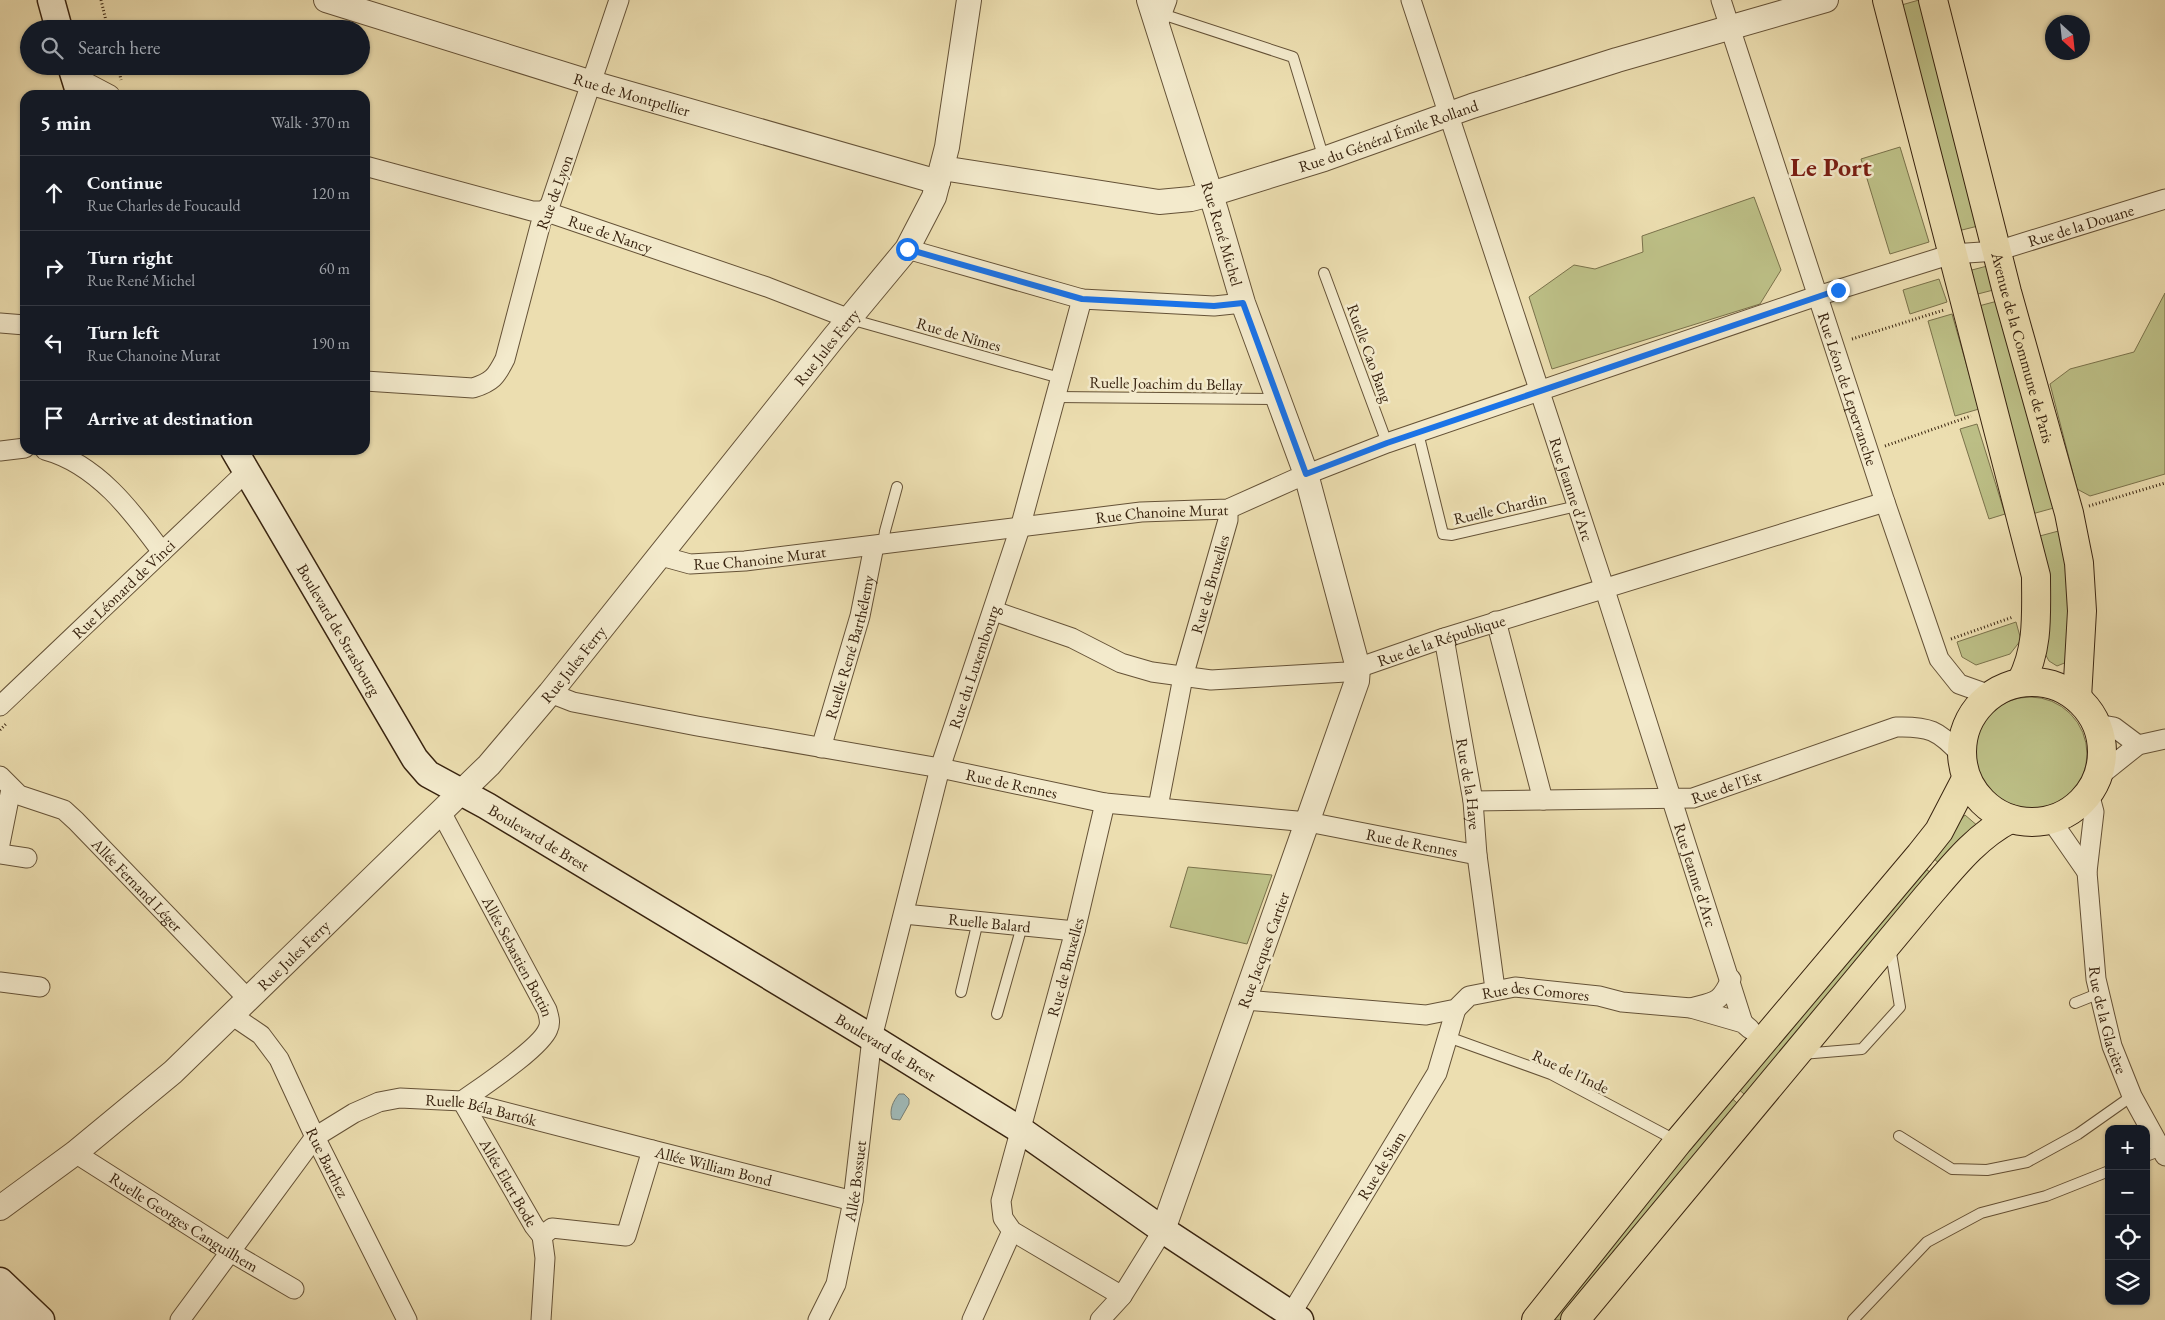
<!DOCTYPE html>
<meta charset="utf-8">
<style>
body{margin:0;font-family:"EB Garamond",serif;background:#20242c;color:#f1f3f6}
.controls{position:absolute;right:15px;bottom:15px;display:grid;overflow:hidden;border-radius:10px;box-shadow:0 1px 4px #0004}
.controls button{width:45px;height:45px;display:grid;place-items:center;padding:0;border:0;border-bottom:1px solid #363941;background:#171b24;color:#f1f3f6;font:25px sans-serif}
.compass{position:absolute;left:2045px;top:15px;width:45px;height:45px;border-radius:50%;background:#171b24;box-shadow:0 1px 4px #0004;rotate:153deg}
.stop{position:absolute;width:15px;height:15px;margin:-11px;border:4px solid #1a73e8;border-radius:50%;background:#fff}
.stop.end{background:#1a73e8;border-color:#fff;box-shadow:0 1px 5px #0008}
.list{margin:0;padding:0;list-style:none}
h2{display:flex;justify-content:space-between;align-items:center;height:65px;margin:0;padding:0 20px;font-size:21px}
h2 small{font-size:16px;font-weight:400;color:#9ea1a6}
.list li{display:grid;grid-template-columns:32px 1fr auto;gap:15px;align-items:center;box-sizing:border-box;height:75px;padding:0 20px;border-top:1px solid #363941}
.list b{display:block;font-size:19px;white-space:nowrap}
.list p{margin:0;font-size:16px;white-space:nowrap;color:#9ea1a6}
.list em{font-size:16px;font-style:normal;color:#9ea1a6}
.icon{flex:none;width:28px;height:28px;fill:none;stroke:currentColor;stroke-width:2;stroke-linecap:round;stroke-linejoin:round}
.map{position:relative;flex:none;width:2165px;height:1320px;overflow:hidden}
.search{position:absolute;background:#171b24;box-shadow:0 1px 4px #0004;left:20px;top:20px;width:350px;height:55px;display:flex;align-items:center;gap:12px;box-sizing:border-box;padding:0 18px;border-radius:28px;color:#9ea1a6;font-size:19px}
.panel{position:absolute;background:#171b24;box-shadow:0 1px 4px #0004;left:20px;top:90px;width:350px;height:365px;border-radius:15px}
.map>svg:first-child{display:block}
.green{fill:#bdc087;stroke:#7a724b}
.water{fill:#9fb9b8;stroke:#767d74}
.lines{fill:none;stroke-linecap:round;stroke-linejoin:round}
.service-casing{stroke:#655237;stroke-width:12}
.minor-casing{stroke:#655237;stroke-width:21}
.tertiary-casing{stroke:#655237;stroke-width:26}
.secondary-casing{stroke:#38230f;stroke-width:29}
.primary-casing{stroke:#38230f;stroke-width:30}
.path{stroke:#38230f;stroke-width:3;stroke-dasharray:1 2.5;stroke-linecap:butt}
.service{stroke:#f3eacc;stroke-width:10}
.minor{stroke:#f3eacc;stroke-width:19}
.tertiary{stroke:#f3eacc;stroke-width:24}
.secondary{stroke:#f3eacc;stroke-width:26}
.primary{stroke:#ecdeb0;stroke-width:28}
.route{stroke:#1a73e8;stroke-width:6}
.labels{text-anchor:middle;stroke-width:5;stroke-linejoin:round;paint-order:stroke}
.street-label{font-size:16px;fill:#38230f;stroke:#f3eacc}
.town-label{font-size:26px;font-weight:bold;fill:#7a1f14;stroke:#f3eacc}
</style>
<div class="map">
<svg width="2165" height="1320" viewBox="0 0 2165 1320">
<rect width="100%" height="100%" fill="#ecdeb0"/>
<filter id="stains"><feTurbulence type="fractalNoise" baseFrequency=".004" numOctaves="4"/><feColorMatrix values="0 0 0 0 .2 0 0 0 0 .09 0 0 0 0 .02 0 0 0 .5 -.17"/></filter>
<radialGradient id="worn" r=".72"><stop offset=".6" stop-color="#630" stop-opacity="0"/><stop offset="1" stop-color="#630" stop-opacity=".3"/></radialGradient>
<!-- green -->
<g class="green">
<path d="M 1919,0 L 1926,0 L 1986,224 L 1958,231 L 1898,6 Z"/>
<path d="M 1900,147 L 1929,242 L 1890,254 L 1861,159 Z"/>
<path d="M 1754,197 L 1781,270 L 1760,304 L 1552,369 L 1529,297 L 1574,265 L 1595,269 L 1643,252 L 1642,236 Z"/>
<path d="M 1995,264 L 2001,288 L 1974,295 L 1968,271 Z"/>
<path d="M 1939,279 L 1947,302 L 1910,314 L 1903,290 Z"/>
<path d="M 2165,293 L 2165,474 L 2090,496 L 2077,489 L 2050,384 L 2070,369 L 2134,352 Z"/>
<path d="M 2005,299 L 2061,506 L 2032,514 L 1975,307 Z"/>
<path d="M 1952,314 L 1979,409 L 1955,416 L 1928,321 Z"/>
<path d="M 1977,424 L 2005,514 L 1989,519 L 1960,429 Z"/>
<path d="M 2066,529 L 2075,600 L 2067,662 L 2057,666 L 2049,661 L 2043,650 L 2036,537 Z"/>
<path d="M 2016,622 L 2021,640 L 2010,654 L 1976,665 L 1962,657 L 1957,642 Z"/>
<circle cx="2030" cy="754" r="57"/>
<path d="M 1965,815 L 1979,827 L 1944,868 L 1930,855 Z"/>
<path d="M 1921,865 L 1936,877 L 1751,1100 L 1736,1087 Z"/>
<path d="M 1188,867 L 1272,875 L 1247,944 L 1170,927 Z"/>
<path d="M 1729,1096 L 1743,1108 L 1567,1320 L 1543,1320 Z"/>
</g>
<!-- water -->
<path class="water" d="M 899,1094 L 904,1094 L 909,1099 L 909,1104 L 900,1120 L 892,1119 C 889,1110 893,1101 899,1094 Z"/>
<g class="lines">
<!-- service casing -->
<g class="service-casing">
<g id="service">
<path d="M 1162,14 L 1293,57 L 1324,159"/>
<path d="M 1324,273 L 1387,443"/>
<path d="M 850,319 L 1060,378"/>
<path d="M 1056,397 L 1277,399"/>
<path d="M 1418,433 L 1443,534 L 1452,535 L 1577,506"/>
<path d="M 883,545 L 885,531 L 897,487"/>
<path d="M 961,992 L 978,921"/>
<path d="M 2075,1003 L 2100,993"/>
<path d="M 997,1014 L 1022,926"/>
<path d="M 1448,1037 L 1551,1074 L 1677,1141"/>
<path d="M 1802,1054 L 1862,1049 L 1900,1007 L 1890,947"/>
<path d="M 1899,1136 L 1952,1169 L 1987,1170 L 2027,1162 L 2078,1134 L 2132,1096"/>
<path d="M 2146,1156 L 2162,1150"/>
<path d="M 1853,1320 L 1927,1242 L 1981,1213 L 2046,1196 L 2109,1171"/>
</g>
</g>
<!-- minor casing -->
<g class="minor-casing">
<g id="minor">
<path id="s1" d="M 1411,0 L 1604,587 L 1743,1023"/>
<path id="s2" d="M 1721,0 L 1885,502 L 1939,659 L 1959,684 L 1990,695"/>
<path d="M 1157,27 L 1167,0"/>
<path d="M 74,76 L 110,95"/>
<path id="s3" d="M 365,166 L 532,211 L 544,211 L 767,287 L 850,319"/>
<path d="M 907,249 L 1082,299 L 1214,306 L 1243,303"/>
<path d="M 0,323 L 25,325"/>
<path d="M 365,381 L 473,388 C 492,382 496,377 505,359 L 544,211 L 550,205 L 619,0"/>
<path d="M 45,450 C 97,464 132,511 162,552"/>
<path d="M 0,451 L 25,448"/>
<path id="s4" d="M 661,556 L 690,564 L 745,561 L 1141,512 L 1228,509 L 1295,479 L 1387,443 L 1808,299 L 1952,254 L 1997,251 L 2165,199"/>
<path id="s5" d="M 994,611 L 1072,638 L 1121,663 L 1152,672 L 1211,680 L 1346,672 L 1444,638 L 1885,502"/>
<path d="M 1496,621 L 1543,800"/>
<path id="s6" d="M 1444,638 L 1473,801 L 1477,855 L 1495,989"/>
<path id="s7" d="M 550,693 L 573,702 L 697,726 L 940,768 L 1105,803 L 1308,822 L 1477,855"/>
<path id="s8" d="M 0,706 L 246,472"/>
<path d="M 2097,724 L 2114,727 L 2138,745"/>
<path id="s9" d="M 821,748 L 860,616 L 874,546"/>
<path id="s10" d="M 0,776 L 19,795 L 64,810 L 76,821 L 249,1000"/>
<path d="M 2098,777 L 2138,745 L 2165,739"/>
<path id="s11" d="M 2089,793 L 2094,812 L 2087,872 L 2096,979 L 2112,1046 L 2132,1096 L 2165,1156"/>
<path id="s12" d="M 1473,801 L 1693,798 L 1896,727 C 1928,726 1939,730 1961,755"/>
<path d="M 1105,803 L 1075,931 L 1001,1201 L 1003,1218 L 1012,1231 L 1122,1296"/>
<path id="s13" d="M 1158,807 L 1183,677 L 1228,520 L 1228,509"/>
<path id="s14" d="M 441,812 L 547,1010 C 549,1017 551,1023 548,1029 C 541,1048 480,1088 462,1101 L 534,1226 L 542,1236"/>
<path d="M 2051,820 L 2087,872"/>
<path d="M 0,844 L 11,789"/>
<path d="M 0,854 L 27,858"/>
<path id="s15" d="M 904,914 L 1075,931"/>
<path d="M 0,982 L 40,987"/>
<path id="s16" d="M 1245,1000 L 1426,1015 L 1456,1009 L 1469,996 L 1515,987 L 1599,996 L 1622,1002 L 1691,1008 L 1743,1023 L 1750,1029"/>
<path d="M 1691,1008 C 1716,1001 1720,1003 1731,979"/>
<path id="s17" d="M 233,1016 L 261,1035 L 279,1059 L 315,1137 L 407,1320"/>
<path id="s18" d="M 75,1153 L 229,1251 L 294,1289"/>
<path id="s19" d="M 1291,1314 L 1437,1073 L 1456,1009"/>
<path id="s20" d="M 180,1320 L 315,1137 L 354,1113 L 379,1102 L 400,1098 L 462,1101 L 652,1150"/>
<path id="s21" d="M 541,1320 L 545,1258 L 542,1236 L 552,1228 L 626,1236 L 652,1150 L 853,1201"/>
<path id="s22" d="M 818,1320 L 836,1284 L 853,1201 L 872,1038 L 940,768 L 1020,528 L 1082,299"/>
<path d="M 972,1320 L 1012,1231"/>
<path d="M 1100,1320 L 1122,1296 L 1163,1230"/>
</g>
</g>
<!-- tertiary casing -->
<g class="tertiary-casing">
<g id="tertiary">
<path id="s23" d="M 326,0 L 592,83 L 938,182"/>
<path id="s24" d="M 1149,0 L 1216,211 L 1243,303 L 1306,474 L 1358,668 L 1357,681 L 1163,1230"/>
<path id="s25" d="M 942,168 L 1159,202 L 1191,199 L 1211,194 L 1324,159 L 1472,106 L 1617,60 L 1826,0"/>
<path id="s26" d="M 0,1208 L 75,1153 L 173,1072 L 489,765 L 550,693 L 834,337 L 907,249 L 934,197 L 947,147 L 969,0"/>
</g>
</g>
<!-- secondary casing -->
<g class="secondary-casing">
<g id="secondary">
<path d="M 51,0 L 59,29"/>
<path d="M 71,66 L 80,95"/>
<path id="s27" d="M 234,450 L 415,759 L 428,774 L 487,806 L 872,1038 L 1022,1131 L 1163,1230 L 1300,1320"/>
<path d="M 0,1281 L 41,1320"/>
<path d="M 0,1309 L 11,1320"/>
</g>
</g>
<!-- primary casing -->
<g class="primary-casing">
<g id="primary">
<path d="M 1887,0 L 2036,576 C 2036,613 2039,648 2021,682"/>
<path id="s28" d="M 1933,0 L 2007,292 L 2069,513 L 2079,563 L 2082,611 L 2077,698"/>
<circle cx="2032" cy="752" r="70"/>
<path d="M 1536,1320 L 1678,1142 L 1920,855 L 1939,831 L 1966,779"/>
<path d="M 1575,1320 L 1925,899 C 1951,869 1975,837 2010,819"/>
</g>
</g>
<!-- path -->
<g class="path">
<path d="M 101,0 L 108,29"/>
<path d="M 118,66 L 121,80"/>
<path d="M 1852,339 L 1944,310"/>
<path d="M 1885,446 L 1971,416"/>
<path d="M 2089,506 L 2165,483"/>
<path d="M 1951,639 L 2013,617"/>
<path d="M 0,730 L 6,724"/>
</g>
<!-- service -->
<use href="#service" class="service"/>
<!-- minor -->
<use href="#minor" class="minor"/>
<!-- tertiary -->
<use href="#tertiary" class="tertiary"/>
<!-- secondary -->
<use href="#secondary" class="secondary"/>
<!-- primary -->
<use href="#primary" class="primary"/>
</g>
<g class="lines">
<!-- route -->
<path class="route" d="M 907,249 L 1082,299 L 1214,306 L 1243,303 L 1306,474 L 1387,443 L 1838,290"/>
</g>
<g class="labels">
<!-- street labels -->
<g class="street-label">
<text dy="6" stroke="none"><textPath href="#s23" startOffset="320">Rue de Montpellier</textPath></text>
<text dy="6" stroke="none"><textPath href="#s25" startOffset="459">Rue du Général Émile Rolland</textPath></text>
<text transform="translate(554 192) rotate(-70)" y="6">Rue de Lyon</text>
<text dy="6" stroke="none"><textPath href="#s4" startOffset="1472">Rue de la Douane</textPath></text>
<text dy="6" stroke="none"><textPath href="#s3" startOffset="255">Rue de Nancy</textPath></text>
<text dy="6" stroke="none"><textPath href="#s24" startOffset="245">Rue René Michel</textPath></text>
<text transform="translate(959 334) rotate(16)" y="6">Rue de Nîmes</text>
<text dy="6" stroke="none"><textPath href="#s28" startOffset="359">Avenue de la Commune de Paris</textPath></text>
<text dy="6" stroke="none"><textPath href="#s26" startOffset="1198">Rue Jules Ferry</textPath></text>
<text transform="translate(1370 353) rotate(70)" y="6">Ruelle Cao Bang</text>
<text transform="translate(1166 383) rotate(1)" y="6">Ruelle Joachim du Bellay</text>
<text dy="6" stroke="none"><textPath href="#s2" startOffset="409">Rue Léon de Lepervanche</textPath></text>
<text dy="6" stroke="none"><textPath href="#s1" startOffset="515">Rue Jeanne d'Arc</textPath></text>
<text transform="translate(1500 508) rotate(-13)" y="6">Ruelle Chardin</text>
<text dy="6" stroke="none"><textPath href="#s4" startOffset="505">Rue Chanoine Murat</textPath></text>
<text dy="6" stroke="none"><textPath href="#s4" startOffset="100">Rue Chanoine Murat</textPath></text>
<text dy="6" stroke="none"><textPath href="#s13" startOffset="229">Rue de Bruxelles</textPath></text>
<text dy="6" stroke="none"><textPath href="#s8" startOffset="170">Rue Léonard de Vinci</textPath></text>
<text dy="6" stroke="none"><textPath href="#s27" startOffset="208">Boulevard de Strasbourg</textPath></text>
<text dy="6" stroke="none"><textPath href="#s5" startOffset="465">Rue de la République</textPath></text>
<text dy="6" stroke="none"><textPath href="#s9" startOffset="105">Ruelle René Barthélemy</textPath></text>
<text dy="6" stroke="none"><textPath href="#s26" startOffset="792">Rue Jules Ferry</textPath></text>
<text dy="6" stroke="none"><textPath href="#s22" startOffset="674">Rue du Luxembourg</textPath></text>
<text dy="6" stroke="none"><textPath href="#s7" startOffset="471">Rue de Rennes</textPath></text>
<text dy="6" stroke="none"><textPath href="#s6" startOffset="148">Rue de la Haye</textPath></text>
<text dy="6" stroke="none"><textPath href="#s12" startOffset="255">Rue de l'Est</textPath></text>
<text dy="6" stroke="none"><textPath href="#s27" startOffset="506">Boulevard de Brest</textPath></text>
<text dy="6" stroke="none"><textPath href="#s7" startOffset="876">Rue de Rennes</textPath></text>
<text dy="6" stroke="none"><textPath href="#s1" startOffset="920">Rue Jeanne d'Arc</textPath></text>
<text dy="6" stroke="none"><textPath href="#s10" startOffset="179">Allée Fernand Léger</textPath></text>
<text dy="6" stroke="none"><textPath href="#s15" startOffset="86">Ruelle Balard</textPath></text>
<text transform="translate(1263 950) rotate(-70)" y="6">Rue Jacques Cartier</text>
<text dy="6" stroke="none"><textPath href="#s26" startOffset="388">Rue Jules Ferry</textPath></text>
<text dy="6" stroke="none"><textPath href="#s14" startOffset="164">Allée Sebastien Bottin</textPath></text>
<text transform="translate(1065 967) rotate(-75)" y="6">Rue de Bruxelles</text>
<text dy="6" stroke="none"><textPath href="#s16" startOffset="298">Rue des Comores</textPath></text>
<text dy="6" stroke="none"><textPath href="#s11" startOffset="230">Rue de la Glacière</textPath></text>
<text dy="6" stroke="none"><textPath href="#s27" startOffset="911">Boulevard de Brest</textPath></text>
<text transform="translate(1571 1071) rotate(25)" y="6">Rue de l'Inde</text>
<text dy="6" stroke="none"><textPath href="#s20" startOffset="404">Ruelle Béla Bartók</textPath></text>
<text dy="6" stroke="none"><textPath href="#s17" startOffset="178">Rue Barthez</textPath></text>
<text dy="6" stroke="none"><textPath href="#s19" startOffset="174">Rue de Siam</textPath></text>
<text dy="6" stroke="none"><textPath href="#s21" startOffset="325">Allée William Bond</textPath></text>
<text dy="6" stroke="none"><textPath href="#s22" startOffset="145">Allée Bossuet</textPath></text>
<text dy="6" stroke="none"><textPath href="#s14" startOffset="451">Allée Elert Bode</textPath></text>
<text dy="6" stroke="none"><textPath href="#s18" startOffset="129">Ruelle Georges Canguilhem</textPath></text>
</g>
<!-- town labels -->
<g class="town-label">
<text x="1831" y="176">Le Port</text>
</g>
</g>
<rect width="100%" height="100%" filter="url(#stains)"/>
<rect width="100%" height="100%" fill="url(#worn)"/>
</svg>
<div class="controls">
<button>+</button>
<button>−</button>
<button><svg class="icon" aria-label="locate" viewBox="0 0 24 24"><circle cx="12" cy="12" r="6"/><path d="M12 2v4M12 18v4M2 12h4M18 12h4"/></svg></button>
<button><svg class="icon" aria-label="layers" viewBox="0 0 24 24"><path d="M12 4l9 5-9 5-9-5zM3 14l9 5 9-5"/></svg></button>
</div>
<svg class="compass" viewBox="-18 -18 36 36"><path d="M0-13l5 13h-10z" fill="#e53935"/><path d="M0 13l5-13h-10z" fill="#9ea1a6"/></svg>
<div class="stop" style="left:907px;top:249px"></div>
<div class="stop end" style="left:1838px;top:290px"></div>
<div class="search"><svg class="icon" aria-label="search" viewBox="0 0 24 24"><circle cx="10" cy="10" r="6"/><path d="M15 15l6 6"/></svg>Search here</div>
<section class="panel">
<h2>5 min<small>Walk · 370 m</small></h2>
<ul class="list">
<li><svg class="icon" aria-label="ahead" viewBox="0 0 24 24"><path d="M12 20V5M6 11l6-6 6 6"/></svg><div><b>Continue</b><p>Rue Charles de Foucauld</p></div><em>120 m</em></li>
<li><svg class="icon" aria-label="right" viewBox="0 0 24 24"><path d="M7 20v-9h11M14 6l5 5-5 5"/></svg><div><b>Turn right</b><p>Rue René Michel</p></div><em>60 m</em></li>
<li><svg class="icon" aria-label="left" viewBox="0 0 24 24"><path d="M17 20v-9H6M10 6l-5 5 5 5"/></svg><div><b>Turn left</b><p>Rue Chanoine Murat</p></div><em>190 m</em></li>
<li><svg class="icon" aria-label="arrive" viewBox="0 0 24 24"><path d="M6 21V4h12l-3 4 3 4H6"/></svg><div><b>Arrive at destination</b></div></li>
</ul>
</section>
</div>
